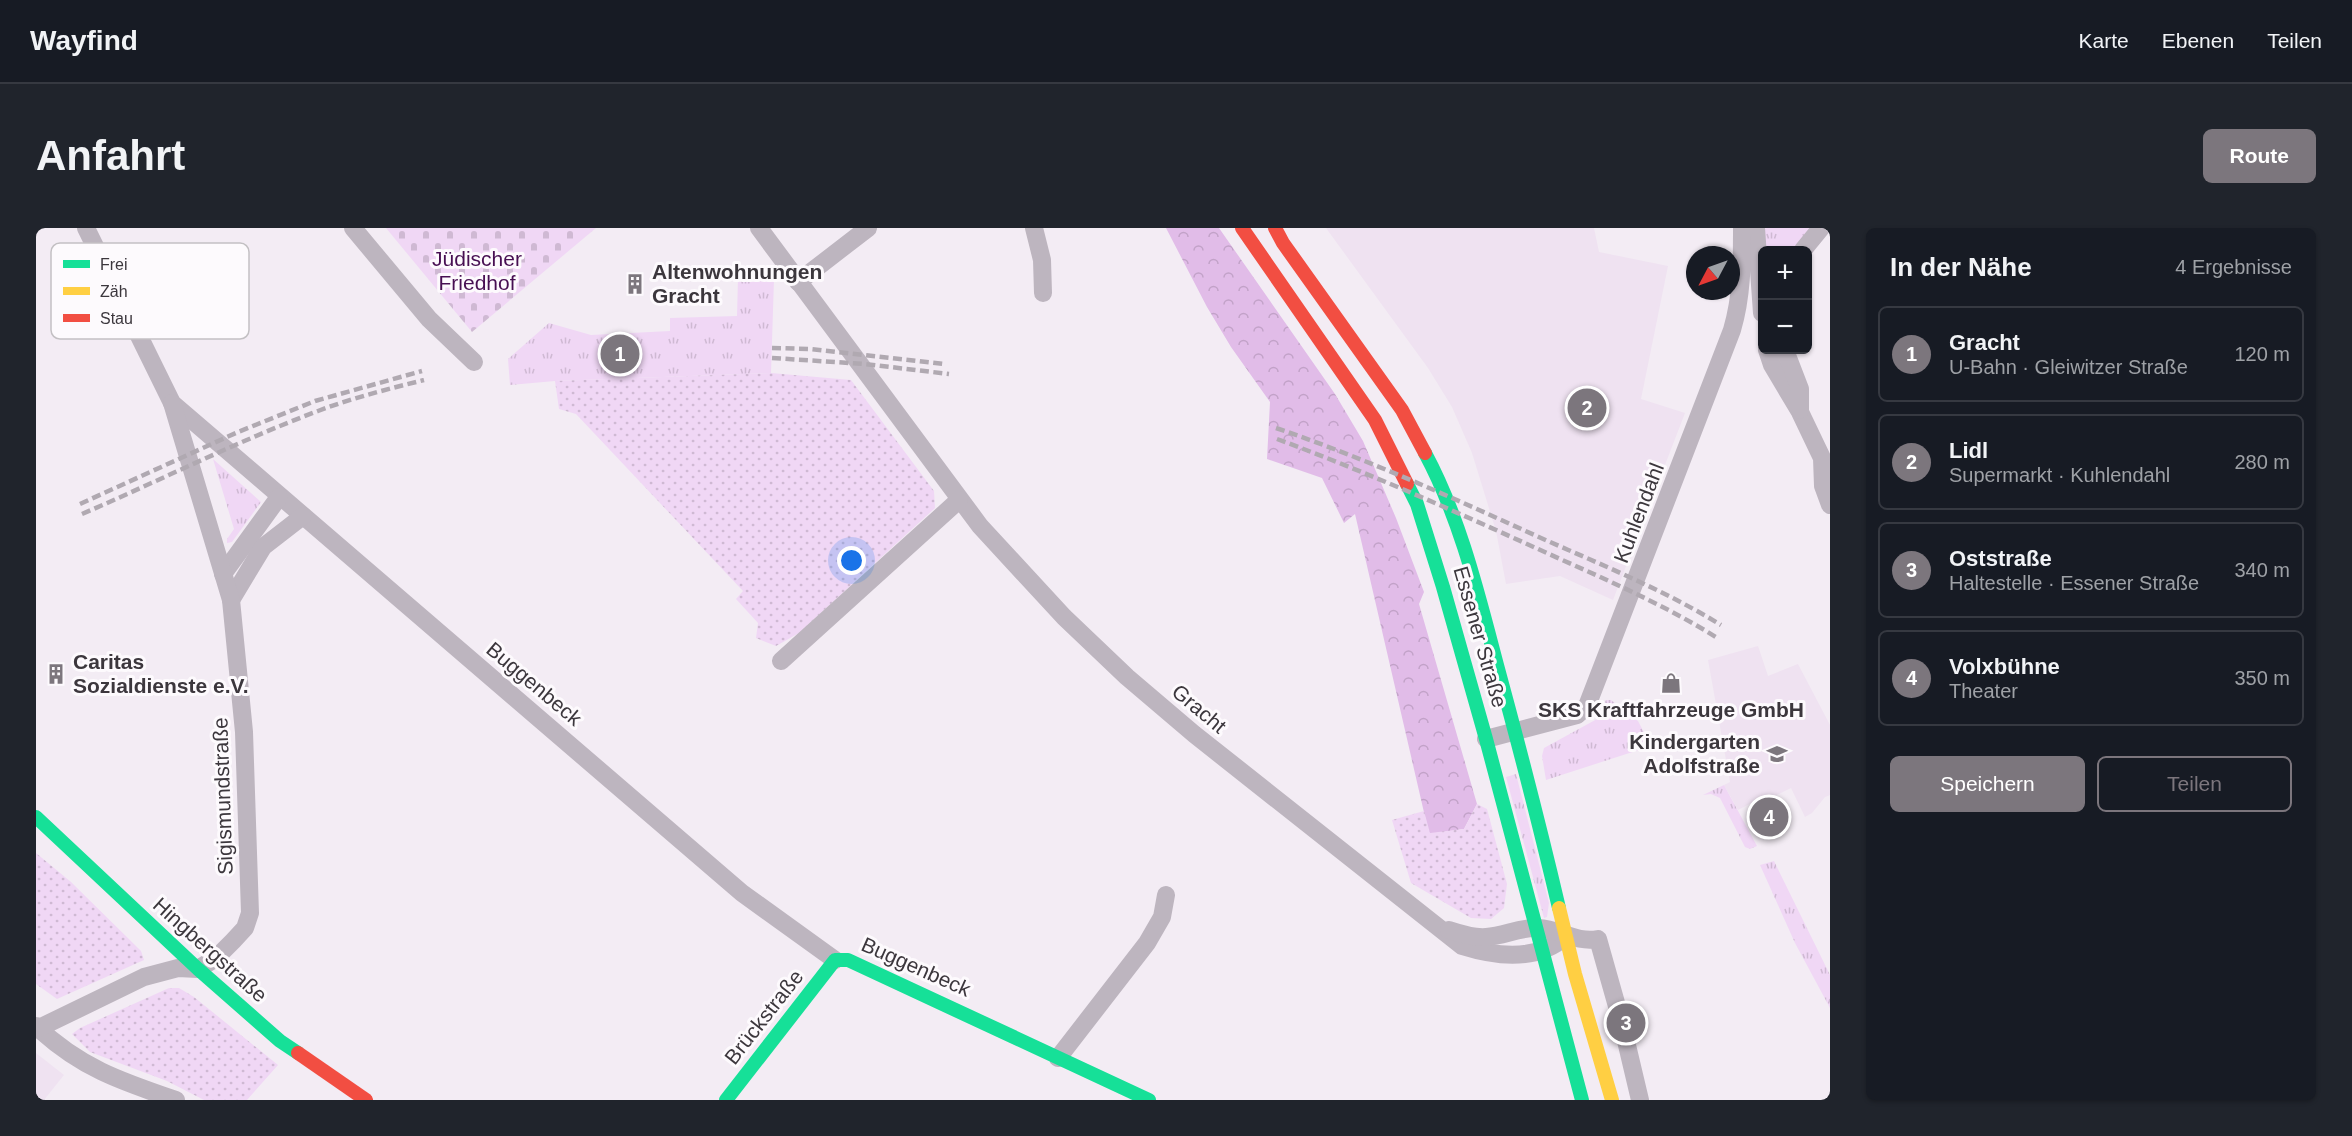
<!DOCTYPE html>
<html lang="de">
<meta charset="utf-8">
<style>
body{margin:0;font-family:Helvetica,sans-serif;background:#20242c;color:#f1f3f6}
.controls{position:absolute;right:18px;top:18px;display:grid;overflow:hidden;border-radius:9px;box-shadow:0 2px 4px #0004}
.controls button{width:54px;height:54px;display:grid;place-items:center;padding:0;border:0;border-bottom:2px solid #363941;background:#171b24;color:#f1f3f6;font:30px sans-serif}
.compass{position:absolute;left:1650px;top:18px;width:54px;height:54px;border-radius:50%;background:#171b24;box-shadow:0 2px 4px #0004;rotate:229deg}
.you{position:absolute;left:816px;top:333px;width:21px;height:21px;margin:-15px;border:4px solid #fff;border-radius:50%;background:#1a73e8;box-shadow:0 0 0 9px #1a73e833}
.badge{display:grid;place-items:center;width:39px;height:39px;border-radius:50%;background:#7c767d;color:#fff;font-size:20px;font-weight:700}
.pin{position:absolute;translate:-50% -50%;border:3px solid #fff;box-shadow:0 2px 6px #0006}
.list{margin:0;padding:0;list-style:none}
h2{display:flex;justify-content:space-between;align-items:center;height:78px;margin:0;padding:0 24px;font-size:26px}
h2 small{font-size:20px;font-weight:400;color:#9ea1a6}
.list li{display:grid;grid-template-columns:39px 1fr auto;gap:18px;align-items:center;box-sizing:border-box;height:96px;margin:0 12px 12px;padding:0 12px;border:2px solid #363941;border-radius:9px}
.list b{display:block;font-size:22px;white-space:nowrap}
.list p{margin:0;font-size:20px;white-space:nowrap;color:#9ea1a6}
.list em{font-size:20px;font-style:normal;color:#9ea1a6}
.actions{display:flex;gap:12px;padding:18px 24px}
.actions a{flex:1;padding:14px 0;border:2px solid #7c767d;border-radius:9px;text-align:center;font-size:21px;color:#7c767d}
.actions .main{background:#7c767d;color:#fff}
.map{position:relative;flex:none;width:1794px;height:872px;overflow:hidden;border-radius:9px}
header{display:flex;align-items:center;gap:36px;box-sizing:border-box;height:84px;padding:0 30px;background:#171b24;border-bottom:2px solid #363941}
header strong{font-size:28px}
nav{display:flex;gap:33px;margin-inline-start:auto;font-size:21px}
.intro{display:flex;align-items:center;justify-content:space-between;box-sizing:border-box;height:144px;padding:0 36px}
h1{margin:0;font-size:42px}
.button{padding:15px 27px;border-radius:9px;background:#7c767d;color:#fff;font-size:21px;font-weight:700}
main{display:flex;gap:36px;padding:0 36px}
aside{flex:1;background:#171b24;border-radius:9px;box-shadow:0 2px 4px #0004}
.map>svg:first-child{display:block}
.built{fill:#efe2f1}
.grass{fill:url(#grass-tufts)}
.forest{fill:url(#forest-crowns)}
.cemetery{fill:url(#cemetery-stones)}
.park{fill:url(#park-dots)}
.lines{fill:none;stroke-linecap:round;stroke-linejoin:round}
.street{stroke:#bdb5bf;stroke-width:18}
.fast{stroke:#16e098;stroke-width:14}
.slow{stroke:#ffcf43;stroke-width:14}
.jam{stroke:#f24e42;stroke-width:14}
.rail{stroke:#b0a9b1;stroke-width:4.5;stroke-dasharray:9 4.5;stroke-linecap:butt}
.labels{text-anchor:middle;stroke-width:6;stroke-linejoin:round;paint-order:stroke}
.park-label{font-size:21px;fill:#470f52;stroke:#fdfafd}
.poi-label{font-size:21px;font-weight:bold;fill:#3c373d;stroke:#fdfafd;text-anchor:start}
.street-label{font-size:21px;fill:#3c373d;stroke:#fdfafd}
.key{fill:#fdfafd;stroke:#c3c0c3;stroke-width:1.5}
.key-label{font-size:16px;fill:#3c373d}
</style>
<header>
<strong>Wayfind</strong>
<nav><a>Karte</a><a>Ebenen</a><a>Teilen</a></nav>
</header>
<div class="intro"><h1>Anfahrt</h1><a class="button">Route</a></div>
<main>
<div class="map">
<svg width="1794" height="872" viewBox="0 0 1794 872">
<defs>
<pattern id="grass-tufts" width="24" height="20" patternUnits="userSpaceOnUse" patternTransform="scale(1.5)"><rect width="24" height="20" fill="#f0d7f5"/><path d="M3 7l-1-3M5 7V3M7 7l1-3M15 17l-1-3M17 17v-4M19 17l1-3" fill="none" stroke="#cfb9d3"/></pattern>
<pattern id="forest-crowns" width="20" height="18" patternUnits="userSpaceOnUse" patternTransform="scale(1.5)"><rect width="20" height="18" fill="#e1bce8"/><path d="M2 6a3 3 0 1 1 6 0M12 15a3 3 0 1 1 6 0" fill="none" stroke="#c2a2c8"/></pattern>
<pattern id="cemetery-stones" width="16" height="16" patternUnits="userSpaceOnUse" patternTransform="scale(1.5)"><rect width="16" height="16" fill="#f0d7f5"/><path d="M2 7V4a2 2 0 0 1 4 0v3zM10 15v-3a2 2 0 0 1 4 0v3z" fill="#cfb9d3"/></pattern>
<pattern id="park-dots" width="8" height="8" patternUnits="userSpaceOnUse" patternTransform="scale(1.5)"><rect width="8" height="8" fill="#f0d7f5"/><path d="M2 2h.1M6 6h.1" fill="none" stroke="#cfb9d3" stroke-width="1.8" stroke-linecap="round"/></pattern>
</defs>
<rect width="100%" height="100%" fill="#f3ecf4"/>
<!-- built -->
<g class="built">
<path d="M 1290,0 L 1558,0 L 1563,24 L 1632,38 L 1605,171 L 1649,185 L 1577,372 L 1524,348 L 1470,356 L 1460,303 L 1436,225 L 1416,179 L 1392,140 Z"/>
<path d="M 1722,418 L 1732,448 L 1762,436 L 1794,497 L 1794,567 L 1789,569 L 1776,585 L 1769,589 L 1755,560 L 1729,573 L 1727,569 L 1702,582 L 1688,557 L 1694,554 L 1672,432 Z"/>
<path d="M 0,825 L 28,847 L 8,872 L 0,872 Z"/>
</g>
<!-- grass -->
<g class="grass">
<path d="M 1731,0 L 1782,0 L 1765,22 L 1726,22 L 1725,2 Z"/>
<path d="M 702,50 L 738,51 L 735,145 L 519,153 L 474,157 L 472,131 L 513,95 L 555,107 L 634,103 L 634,90 L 701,88 Z"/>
<path d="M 177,231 L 225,274 L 196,314 L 191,315 L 191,311 L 198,301 Z"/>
<path d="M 1570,472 L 1575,472 L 1602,493 L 1615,518 L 1510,552 L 1506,528 L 1508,520 L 1561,491 Z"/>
<path d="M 1480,546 L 1513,675 L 1511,689 L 1508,690 L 1470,549 Z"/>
<path d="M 1688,557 L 1721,618 L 1714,621 L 1709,619 L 1684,570 L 1675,566 L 1667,567 Z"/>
<path d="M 1738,633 L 1794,747 L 1794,780 L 1759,715 L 1724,637 Z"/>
</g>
<!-- forest -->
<path class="forest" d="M 1130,0 L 1183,0 L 1299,166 L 1327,213 L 1360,290 L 1388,364 L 1383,376 L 1441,576 L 1428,601 L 1393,606 L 1319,286 L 1308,295 L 1286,250 L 1231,231 L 1234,174 L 1195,119 L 1171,79 Z"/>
<!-- cemetery -->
<path class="cemetery" d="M 350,0 L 560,0 L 436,104 Z"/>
<!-- park -->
<g class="park">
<path d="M 735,145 L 815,152 L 898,263 L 899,280 L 763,405 L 740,418 L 720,410 L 722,395 L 700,371 L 707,363 L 540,186 L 523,181 L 519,153 Z"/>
<path d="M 1441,576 L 1451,581 L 1471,656 L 1468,680 L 1455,691 L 1435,690 L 1375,655 L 1356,592 L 1388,583 L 1394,605 L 1428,601 Z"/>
<path d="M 0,625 L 35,654 L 105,723 L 108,732 L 21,771 L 0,756 Z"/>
<path d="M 133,760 L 143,760 L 158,769 L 242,837 L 211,872 L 168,872 L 131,853 L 54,824 L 36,806 L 44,800 Z"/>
</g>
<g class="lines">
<!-- street -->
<g class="street">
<path d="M 50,0 L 136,175 L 706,665 L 799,732"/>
<path d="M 317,0 L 393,91 L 438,134"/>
<path d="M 723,0 L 944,298 L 1028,389 L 1091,449 L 1158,506 L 1426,718 C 1461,729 1501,734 1530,708"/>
<path d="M 998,0 L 1006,32 L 1007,65"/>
<path d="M 1720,0 L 1726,85"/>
<path d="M 1767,22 L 1785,0"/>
<path d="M 762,54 L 832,0"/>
<path d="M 1731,122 L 1736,137 L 1764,184 L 1786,230 L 1787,258 L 1794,277"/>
<path d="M 1749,122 L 1764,161 L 1764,182"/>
<path d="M 187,346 L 243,269"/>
<path d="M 195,372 L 227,319 L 267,288"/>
<path d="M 745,433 L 923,272"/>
<path d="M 1450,511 L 1541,487 L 1551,478 L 1696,102 C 1706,68 1706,36 1706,0"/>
<path d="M 1413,702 C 1425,706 1438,710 1450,709 C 1468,708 1484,699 1502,700 C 1524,701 1539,715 1562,711 L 1586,796 L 1604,872"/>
<path d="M 0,798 C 43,839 84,853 140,872"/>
<path d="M 3,800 L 108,749 L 142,740 L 162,741 L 180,730 L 197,713 L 209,700 L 214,685 L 208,504 L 195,372 L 136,175"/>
<path d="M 1022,830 L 1111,715 L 1126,689 L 1130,667"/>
</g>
<!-- fast -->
<g class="fast">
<path d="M 1389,225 C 1424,290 1442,365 1461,437 C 1483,518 1504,599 1523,680"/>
<path d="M 1371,256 L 1381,276 L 1407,359 L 1450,511 L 1546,872"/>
<path d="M 0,589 L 162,741 L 244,813 L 262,825"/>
<path d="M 690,872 L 799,732 L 812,732 L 1113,872"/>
</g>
<!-- slow -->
<path class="slow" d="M 1523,680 L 1539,746 L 1576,872"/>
<!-- jam -->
<g class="jam">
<path d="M 1206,0 L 1339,192 L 1371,256"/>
<path d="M 1239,0 L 1247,15 L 1366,182 L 1389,225"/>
<path d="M 262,825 L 330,872"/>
</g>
<!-- rail -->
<g class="rail">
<path d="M 736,120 L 775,121 L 908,136"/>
<path d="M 736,130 L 829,136 L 913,146"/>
<path d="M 1240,200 C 1331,231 1417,270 1505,310 C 1566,337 1628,362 1685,397"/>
<path d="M 1241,211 C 1333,245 1423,285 1513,326 C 1571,352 1629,377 1683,411"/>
<path d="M 44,276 L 202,204 L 279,173 L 386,143"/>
<path d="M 46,286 C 125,252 202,213 282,183 C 316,170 352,161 388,152"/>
</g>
</g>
<!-- icons -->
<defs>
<g id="building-bare" transform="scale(1.62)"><path d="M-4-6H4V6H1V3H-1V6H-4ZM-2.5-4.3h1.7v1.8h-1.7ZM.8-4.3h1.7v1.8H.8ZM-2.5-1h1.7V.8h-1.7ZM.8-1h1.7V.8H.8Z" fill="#7c767d" stroke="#fdfafd" stroke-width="2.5" paint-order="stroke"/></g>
<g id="shop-bare" transform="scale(1.62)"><path d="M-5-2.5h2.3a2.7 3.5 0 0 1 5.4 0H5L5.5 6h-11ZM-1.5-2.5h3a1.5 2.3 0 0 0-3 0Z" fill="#7c767d" stroke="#fdfafd" stroke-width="2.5" paint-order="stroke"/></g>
<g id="school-bare" transform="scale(1.62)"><path d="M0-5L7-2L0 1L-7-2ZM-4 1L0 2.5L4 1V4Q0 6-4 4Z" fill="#7c767d" stroke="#fdfafd" stroke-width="2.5" paint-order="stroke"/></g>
</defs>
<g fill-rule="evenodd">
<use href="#building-bare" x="599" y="56"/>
<use href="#building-bare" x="20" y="446"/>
<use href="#shop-bare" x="1635" y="455"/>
<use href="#school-bare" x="1741" y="526"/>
</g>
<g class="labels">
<!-- park labels -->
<g class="park-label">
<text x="441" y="38">Jüdischer<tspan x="441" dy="24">Friedhof</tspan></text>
</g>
<!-- poi labels -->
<g class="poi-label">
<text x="616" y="51">Altenwohnungen<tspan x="616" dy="24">Gracht</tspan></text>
<text x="37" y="441">Caritas<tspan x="37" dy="24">Sozialdienste e.V.</tspan></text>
<text x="1635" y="489" text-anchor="middle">SKS Kraftfahrzeuge GmbH</text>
<text x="1724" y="521" text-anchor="end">Kindergarten<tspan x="1724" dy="24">Adolfstraße</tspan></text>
</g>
<!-- street labels -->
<g class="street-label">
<text transform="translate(1603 285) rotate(-69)" y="7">Kuhlendahl</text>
<text transform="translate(1444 409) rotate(74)" y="7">Essener Straße</text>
<text transform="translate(498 456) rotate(40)" y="7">Buggenbeck</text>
<text transform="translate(1163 481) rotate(40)" y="7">Gracht</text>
<text transform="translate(187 568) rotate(-92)" y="7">Sigismundstraße</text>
<text transform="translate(174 722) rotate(42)" y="7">Hingbergstraße</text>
<text transform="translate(880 739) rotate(24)" y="7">Buggenbeck</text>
<text transform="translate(728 789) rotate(-52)" y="7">Brückstraße</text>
</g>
</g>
<!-- legend -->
<rect x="15" y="15" width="198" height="96" rx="9" class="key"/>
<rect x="27" y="32" width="27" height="8" fill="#16e098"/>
<rect x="27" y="59" width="27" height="8" fill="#ffcf43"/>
<rect x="27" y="86" width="27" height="8" fill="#f24e42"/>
<g class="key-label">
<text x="64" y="42">Frei</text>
<text x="64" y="69">Zäh</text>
<text x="64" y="96">Stau</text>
</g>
</svg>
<div class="controls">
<button>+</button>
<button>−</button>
</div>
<svg class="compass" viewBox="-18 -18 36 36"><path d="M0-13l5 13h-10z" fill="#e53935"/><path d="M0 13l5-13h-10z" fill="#9ea1a6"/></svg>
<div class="you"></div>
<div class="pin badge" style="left:584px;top:126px">1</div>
<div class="pin badge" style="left:1551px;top:180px">2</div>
<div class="pin badge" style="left:1590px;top:795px">3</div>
<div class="pin badge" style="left:1733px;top:589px">4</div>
</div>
<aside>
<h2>In der Nähe<small>4 Ergebnisse</small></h2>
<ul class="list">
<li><span class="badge">1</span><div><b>Gracht</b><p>U-Bahn · Gleiwitzer Straße</p></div><em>120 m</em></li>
<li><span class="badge">2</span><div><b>Lidl</b><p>Supermarkt · Kuhlendahl</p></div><em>280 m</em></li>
<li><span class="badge">3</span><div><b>Oststraße</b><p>Haltestelle · Essener Straße</p></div><em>340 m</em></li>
<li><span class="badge">4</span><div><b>Volxbühne</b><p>Theater</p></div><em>350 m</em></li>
</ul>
<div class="actions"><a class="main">Speichern</a><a>Teilen</a></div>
</aside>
</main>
